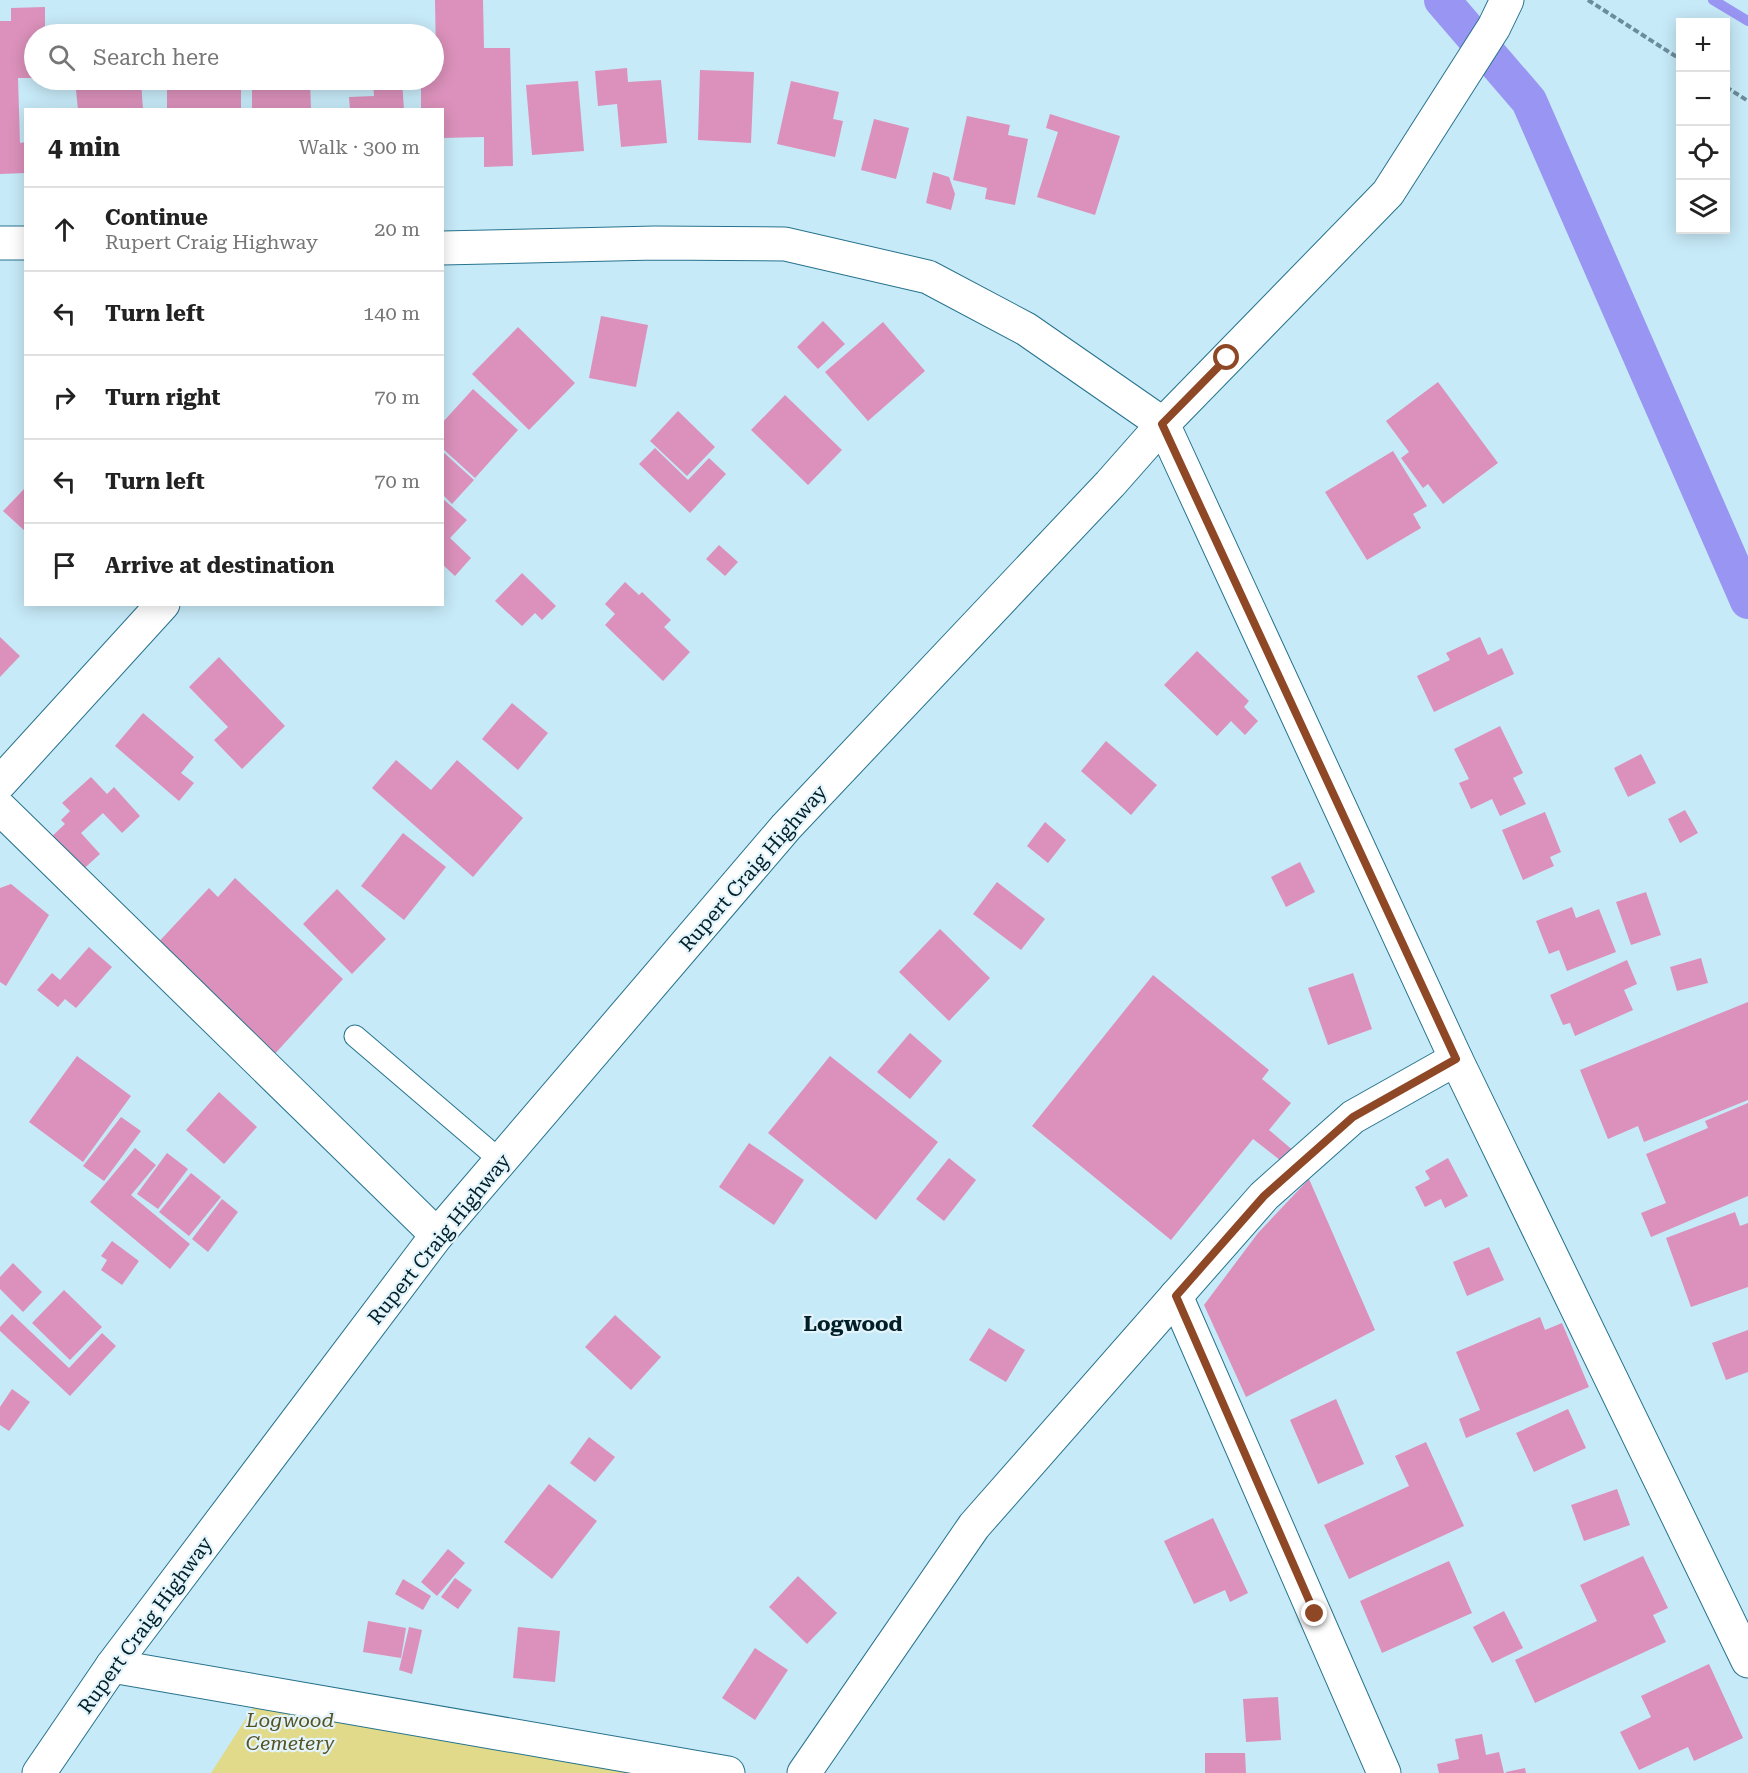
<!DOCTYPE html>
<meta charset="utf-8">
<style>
body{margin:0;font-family:"Roboto Serif",serif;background:#f2f2f2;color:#222}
.controls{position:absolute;right:18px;top:18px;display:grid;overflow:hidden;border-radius:0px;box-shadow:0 3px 15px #0003}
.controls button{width:54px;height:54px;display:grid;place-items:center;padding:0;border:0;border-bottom:2px solid #e0e0e0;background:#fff;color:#222;font:30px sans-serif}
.stop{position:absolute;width:18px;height:18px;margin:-14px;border:4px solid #8f4825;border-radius:50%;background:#fff}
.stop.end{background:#8f4825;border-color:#fff;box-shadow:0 2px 6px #0008}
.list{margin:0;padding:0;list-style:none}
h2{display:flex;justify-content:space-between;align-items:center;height:78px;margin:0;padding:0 24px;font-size:26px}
h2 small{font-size:20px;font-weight:400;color:#767676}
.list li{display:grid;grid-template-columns:39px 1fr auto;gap:18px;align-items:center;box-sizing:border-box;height:84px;padding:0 24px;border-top:2px solid #e0e0e0}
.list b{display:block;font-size:22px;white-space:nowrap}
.list p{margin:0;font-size:20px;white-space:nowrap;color:#767676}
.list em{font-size:20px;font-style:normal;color:#767676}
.icon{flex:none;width:33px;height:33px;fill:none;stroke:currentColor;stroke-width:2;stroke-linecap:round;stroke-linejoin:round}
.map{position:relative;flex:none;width:1748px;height:1773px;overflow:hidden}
.search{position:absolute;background:#fff;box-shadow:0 3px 15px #0003;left:24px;top:24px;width:420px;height:66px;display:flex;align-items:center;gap:15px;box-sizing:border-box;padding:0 21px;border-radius:33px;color:#767676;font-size:22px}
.panel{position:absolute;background:#fff;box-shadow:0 3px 15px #0003;left:24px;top:108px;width:420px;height:498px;border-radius:0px}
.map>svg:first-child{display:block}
.green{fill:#e0da8a}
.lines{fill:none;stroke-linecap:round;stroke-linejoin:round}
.stream{stroke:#9995f2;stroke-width:10}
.canal{stroke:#9995f2;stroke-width:36}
.building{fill:#db91bb}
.lane-casing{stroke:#27738d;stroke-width:23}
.street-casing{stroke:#27738d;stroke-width:35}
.primary-casing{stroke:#27738d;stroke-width:35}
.path{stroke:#6b8c99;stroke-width:4;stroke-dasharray:6 3;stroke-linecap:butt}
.lane{stroke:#fff;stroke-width:21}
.street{stroke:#fff;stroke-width:33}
.primary{stroke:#fff;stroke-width:33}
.route{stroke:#8f4825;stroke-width:8}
.labels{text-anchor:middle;stroke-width:4.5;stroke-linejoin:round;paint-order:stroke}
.street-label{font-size:20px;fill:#001f29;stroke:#e3f4fb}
.park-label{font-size:20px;font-style:italic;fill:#565224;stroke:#e3f4fb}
.neighbourhood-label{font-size:21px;font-weight:bold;fill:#001f29;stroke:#e3f4fb}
</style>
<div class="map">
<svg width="1748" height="1773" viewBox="0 0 1748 1773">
<rect width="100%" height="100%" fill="#c7eaf8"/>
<!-- green -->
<path class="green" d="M 267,1686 L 730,1773 L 211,1773 Z"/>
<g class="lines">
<!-- stream -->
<path class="stream" d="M 1713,0 L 1748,21"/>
<!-- canal -->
<path class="canal" d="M 1442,0 L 1529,101 L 1748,601"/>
</g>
<!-- building -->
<g class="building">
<path d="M 435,0 L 483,0 L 484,48 L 510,48 L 513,166 L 484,167 L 484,137 L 442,138 L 442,110 L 421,110 L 421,80 L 434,80 L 434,56 L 436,56 Z"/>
<path d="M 45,7 L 45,34 L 34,34 L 34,78 L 18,78 L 20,143 L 26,142 L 26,173 L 0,174 L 0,21 L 11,21 L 11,8 Z"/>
<path d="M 627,68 L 628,82 L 661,80 L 667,143 L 621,147 L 617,104 L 598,106 L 595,71 Z"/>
<path d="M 700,70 L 754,72 L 751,143 L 698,140 Z"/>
<path d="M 75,80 L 141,80 L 143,110 L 78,110 Z"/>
<path d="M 207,80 L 241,80 L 241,110 L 167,110 L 167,86 L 207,86 Z"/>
<path d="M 252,80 L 310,80 L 311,110 L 252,110 Z"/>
<path d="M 373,80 L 402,80 L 404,110 L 350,110 L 349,97 L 374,96 Z"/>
<path d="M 578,81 L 584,151 L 532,155 L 526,85 Z"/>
<path d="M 791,81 L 839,92 L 833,119 L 843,121 L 835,157 L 777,144 Z"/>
<path d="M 1050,114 L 1120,136 L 1095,215 L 1037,197 L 1058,132 L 1046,128 Z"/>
<path d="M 967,116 L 1010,125 L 1008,135 L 1028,139 L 1015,205 L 985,199 L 987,188 L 953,180 Z"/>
<path d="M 874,119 L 909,128 L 896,179 L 861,170 Z"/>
<path d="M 933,172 L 949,177 L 955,194 L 951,210 L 926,203 Z"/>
<path d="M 601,316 L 648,325 L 636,387 L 589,378 Z"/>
<path d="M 823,321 L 845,344 L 818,369 L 797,347 Z"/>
<path d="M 883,322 L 925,371 L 868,421 L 825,372 Z"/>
<path d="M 518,327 L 575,383 L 529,430 L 472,374 Z"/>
<path d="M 1438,382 L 1498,463 L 1443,504 L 1428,484 L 1423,488 L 1401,458 L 1409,452 L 1386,421 Z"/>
<path d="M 473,389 L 518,430 L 475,478 L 442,448 L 442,423 Z"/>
<path d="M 785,395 L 842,450 L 808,485 L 751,430 Z"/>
<path d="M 678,411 L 715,447 L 687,476 L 650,441 Z"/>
<path d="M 655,448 L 688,480 L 709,458 L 726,474 L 690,513 L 639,464 Z"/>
<path d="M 442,451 L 474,480 L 452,504 L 442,494 Z"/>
<path d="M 1393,451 L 1427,506 L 1413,514 L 1421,528 L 1367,560 L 1325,492 Z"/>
<path d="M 26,487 L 26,532 L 3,511 Z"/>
<path d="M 442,498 L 467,520 L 450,538 L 471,558 L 455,576 L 442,564 Z"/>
<path d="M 719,545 L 738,562 L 725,576 L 706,559 Z"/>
<path d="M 522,573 L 556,606 L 542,620 L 535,613 L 522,626 L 495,601 Z"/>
<path d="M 625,582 L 639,595 L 642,592 L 671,620 L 664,627 L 690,652 L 663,681 L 605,625 L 615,614 L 605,604 Z"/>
<path d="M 0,637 L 20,656 L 0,677 Z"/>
<path d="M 1480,637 L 1488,655 L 1502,648 L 1514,674 L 1434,712 L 1417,676 L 1450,660 L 1446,653 Z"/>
<path d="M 1197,651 L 1249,701 L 1244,707 L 1258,721 L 1245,735 L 1231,721 L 1217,736 L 1164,685 Z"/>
<path d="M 219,657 L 285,726 L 242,769 L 214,740 L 228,727 L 189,687 Z"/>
<path d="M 512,703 L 548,733 L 518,770 L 482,739 Z"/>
<path d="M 143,713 L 194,757 L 181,773 L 194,783 L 179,801 L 115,746 Z"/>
<path d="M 1500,726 L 1523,773 L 1513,778 L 1526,804 L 1500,816 L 1492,799 L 1471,809 L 1459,783 L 1469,779 L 1454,749 Z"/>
<path d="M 1106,741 L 1157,785 L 1131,815 L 1081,771 Z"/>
<path d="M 1641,754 L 1656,783 L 1628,797 L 1614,768 Z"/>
<path d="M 396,760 L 431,790 L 457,760 L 523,818 L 473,877 L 372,788 Z"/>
<path d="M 91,777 L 107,794 L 114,787 L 140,816 L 122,833 L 103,813 L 81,833 L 100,854 L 78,874 L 47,841 L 65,824 L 61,820 L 70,811 L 62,803 Z"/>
<path d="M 1685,810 L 1698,833 L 1680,843 L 1668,819 Z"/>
<path d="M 1545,812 L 1561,852 L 1550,857 L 1554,866 L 1523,880 L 1502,830 Z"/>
<path d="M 1045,822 L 1066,840 L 1048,863 L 1027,846 Z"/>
<path d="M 403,833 L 446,867 L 404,920 L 361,886 Z"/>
<path d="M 1300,862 L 1315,892 L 1286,907 L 1271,877 Z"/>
<path d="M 235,878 L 343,979 L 272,1057 L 154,947 L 209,888 L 218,897 Z"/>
<path d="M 997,882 L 1045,919 L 1021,950 L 973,914 Z"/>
<path d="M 11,884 L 49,915 L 6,986 L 0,982 L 0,888 Z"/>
<path d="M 337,889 L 386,939 L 352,974 L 303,924 Z"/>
<path d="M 1646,892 L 1661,935 L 1631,945 L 1616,902 Z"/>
<path d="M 1572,907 L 1576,918 L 1599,909 L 1616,952 L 1567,971 L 1559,950 L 1549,954 L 1536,921 Z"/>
<path d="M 940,929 L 990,978 L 949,1021 L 899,972 Z"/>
<path d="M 89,947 L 112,967 L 76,1008 L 65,999 L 58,1007 L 37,990 L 52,973 L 60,980 Z"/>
<path d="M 1701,958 L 1708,983 L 1677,991 L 1670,967 Z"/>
<path d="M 1627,960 L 1637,984 L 1624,990 L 1633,1010 L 1575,1036 L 1570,1023 L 1563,1025 L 1550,995 Z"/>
<path d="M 1353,973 L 1372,1029 L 1328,1045 L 1308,988 Z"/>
<path d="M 1153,975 L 1269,1070 L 1262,1079 L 1291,1103 L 1269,1130 L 1295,1152 L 1285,1164 L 1253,1139 L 1171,1240 L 1032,1126 Z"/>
<path d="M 1748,1002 L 1748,1100 L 1644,1142 L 1638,1126 L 1608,1139 L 1580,1070 Z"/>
<path d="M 910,1033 L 942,1061 L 910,1099 L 877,1072 Z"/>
<path d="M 77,1056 L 131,1096 L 83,1162 L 29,1122 Z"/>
<path d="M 830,1056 L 938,1142 L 876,1220 L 768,1133 Z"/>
<path d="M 219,1092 L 257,1127 L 224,1164 L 186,1130 Z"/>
<path d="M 1748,1103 L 1748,1196 L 1651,1237 L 1641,1213 L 1666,1203 L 1646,1154 L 1708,1128 L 1705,1121 Z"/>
<path d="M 121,1117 L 141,1131 L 104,1181 L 83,1166 Z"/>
<path d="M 749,1143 L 804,1180 L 774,1225 L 719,1187 Z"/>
<path d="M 135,1148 L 156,1165 L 131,1195 L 190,1244 L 170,1269 L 90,1202 Z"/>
<path d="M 167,1153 L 188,1169 L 158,1209 L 137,1194 Z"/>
<path d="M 949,1158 L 976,1180 L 944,1221 L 916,1199 Z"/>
<path d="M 1448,1158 L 1468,1196 L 1445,1208 L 1441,1199 L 1425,1207 L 1415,1187 L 1430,1179 L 1425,1171 Z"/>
<path d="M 191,1173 L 221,1197 L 189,1236 L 159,1212 Z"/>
<path d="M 1309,1179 L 1375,1330 L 1246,1397 L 1204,1305 L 1258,1233 Z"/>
<path d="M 222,1199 L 238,1212 L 208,1252 L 192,1239 Z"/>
<path d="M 1735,1212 L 1740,1226 L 1748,1223 L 1748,1287 L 1691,1307 L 1666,1238 Z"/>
<path d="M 112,1241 L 139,1261 L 122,1285 L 101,1270 L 107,1260 L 101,1256 Z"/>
<path d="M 1489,1247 L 1504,1280 L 1467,1296 L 1453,1262 Z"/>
<path d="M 13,1263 L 42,1292 L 23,1312 L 0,1289 L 0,1277 Z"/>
<path d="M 64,1290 L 102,1327 L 70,1360 L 32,1323 Z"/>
<path d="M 12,1314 L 69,1368 L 102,1333 L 116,1346 L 70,1396 L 0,1331 L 0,1327 Z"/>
<path d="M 615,1315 L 661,1357 L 631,1390 L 585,1347 Z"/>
<path d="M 1540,1317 L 1545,1330 L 1562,1323 L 1589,1387 L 1466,1438 L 1459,1419 L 1480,1410 L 1456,1352 Z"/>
<path d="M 989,1328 L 1025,1350 L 1006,1382 L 969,1360 Z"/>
<path d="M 1748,1330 L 1748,1372 L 1726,1380 L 1712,1343 Z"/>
<path d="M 12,1389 L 30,1402 L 9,1431 L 0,1425 L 0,1407 Z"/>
<path d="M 1336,1399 L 1364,1464 L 1318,1484 L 1290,1420 Z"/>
<path d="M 1568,1409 L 1586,1448 L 1534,1472 L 1516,1433 Z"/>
<path d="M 589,1437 L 615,1457 L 595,1482 L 570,1463 Z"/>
<path d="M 1426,1442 L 1464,1526 L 1349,1579 L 1324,1525 L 1409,1486 L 1395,1456 Z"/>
<path d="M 549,1484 L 597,1521 L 552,1579 L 504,1542 Z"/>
<path d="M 1617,1489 L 1630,1525 L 1584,1541 L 1571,1505 Z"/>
<path d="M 1213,1518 L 1248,1593 L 1230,1602 L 1225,1590 L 1194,1604 L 1164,1541 Z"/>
<path d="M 448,1549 L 465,1563 L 437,1596 L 421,1582 Z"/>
<path d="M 1643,1556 L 1668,1608 L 1653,1615 L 1666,1642 L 1535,1703 L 1515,1660 L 1597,1621 L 1580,1585 Z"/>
<path d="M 1449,1561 L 1472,1613 L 1382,1653 L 1360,1601 Z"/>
<path d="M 798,1576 L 837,1613 L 807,1644 L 769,1607 Z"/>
<path d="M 455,1578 L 472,1590 L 458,1609 L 441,1597 Z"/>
<path d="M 403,1579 L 431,1596 L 423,1610 L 395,1594 Z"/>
<path d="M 1504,1611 L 1523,1648 L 1492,1663 L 1473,1627 Z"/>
<path d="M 368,1621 L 406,1628 L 401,1658 L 363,1652 Z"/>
<path d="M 409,1627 L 422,1630 L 412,1674 L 399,1670 Z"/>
<path d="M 518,1627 L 560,1631 L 555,1682 L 513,1678 Z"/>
<path d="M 755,1648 L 788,1670 L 755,1720 L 722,1698 Z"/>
<path d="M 1709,1664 L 1743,1738 L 1694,1761 L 1688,1747 L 1639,1770 L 1620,1732 L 1651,1717 L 1641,1696 Z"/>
<path d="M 1278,1697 L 1281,1740 L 1246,1742 L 1243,1699 Z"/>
<path d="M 1482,1734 L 1486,1755 L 1499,1752 L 1504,1773 L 1439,1773 L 1437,1764 L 1459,1759 L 1455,1739 Z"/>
<path d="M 1205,1753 L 1245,1753 L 1246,1773 L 1205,1773 Z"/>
<path d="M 1525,1768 L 1526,1773 L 1506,1773 L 1506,1772 Z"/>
</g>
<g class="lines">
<!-- lane casing -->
<g class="lane-casing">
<path id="lane" d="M 355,1036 L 501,1161"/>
</g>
<!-- street casing -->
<g class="street-casing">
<g id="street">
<path d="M 0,243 L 26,243"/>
<path d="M 442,248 L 655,243 L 785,244 L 928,277 L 1026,329 L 1163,424 L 1456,1059 L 1748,1661"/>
<path d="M 0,783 L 163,604"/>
<path d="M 0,808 L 437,1235"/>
<path d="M 1176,1296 L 1384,1773"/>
<path d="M 112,1666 L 728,1773"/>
<path d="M 804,1773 L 974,1526 L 1264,1196 L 1353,1117 L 1456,1059"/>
</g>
</g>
<!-- primary casing -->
<g class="primary-casing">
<path id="primary" d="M 39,1773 L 112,1666 L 437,1235 L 786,827 L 1110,484 L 1163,424 L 1388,193 L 1494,27 L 1507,0"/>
</g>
<!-- path -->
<g class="path">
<path d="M 1588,0 L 1680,59"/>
<path d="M 1726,87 L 1748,101"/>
</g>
<!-- lane -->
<use href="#lane" class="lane"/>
<!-- street -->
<use href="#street" class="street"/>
<!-- primary -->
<use href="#primary" class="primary"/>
</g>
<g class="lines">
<!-- route -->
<path class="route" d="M 1227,358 L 1162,424 L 1456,1059 L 1353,1117 L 1264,1196 L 1176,1296 L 1315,1614"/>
</g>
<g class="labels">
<!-- street labels -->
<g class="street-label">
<text transform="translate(753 868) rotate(-49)" y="7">Rupert Craig Highway</text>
<text transform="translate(439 1239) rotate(-51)" y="7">Rupert Craig Highway</text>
<text transform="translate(145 1625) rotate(-54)" y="7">Rupert Craig Highway</text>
</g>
<!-- park labels -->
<g class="park-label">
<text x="290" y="1727">Logwood<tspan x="290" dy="23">Cemetery</tspan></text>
</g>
<!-- neighbourhood labels -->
<g class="neighbourhood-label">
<text x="853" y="1331">Logwood</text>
</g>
</g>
</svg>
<div class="controls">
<button>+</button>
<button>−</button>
<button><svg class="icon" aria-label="locate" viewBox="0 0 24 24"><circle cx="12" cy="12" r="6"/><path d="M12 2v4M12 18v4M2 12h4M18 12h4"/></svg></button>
<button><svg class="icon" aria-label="layers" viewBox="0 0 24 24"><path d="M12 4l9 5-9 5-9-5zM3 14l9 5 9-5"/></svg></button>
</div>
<div class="stop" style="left:1227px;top:358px"></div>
<div class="stop end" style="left:1315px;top:1614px"></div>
<div class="search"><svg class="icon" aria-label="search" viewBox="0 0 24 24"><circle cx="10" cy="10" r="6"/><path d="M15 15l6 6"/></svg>Search here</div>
<section class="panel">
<h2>4 min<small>Walk · 300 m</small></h2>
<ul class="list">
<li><svg class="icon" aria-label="ahead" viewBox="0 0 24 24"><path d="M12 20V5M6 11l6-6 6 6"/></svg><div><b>Continue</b><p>Rupert Craig Highway</p></div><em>20 m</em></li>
<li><svg class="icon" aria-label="left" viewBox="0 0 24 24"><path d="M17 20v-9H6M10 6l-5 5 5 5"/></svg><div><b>Turn left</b></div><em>140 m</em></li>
<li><svg class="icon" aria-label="right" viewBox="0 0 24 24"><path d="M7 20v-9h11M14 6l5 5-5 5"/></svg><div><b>Turn right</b></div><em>70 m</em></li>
<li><svg class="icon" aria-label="left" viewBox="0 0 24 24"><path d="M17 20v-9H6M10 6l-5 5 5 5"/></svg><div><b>Turn left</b></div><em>70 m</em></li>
<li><svg class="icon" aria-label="arrive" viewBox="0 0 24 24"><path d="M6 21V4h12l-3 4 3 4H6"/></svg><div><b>Arrive at destination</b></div></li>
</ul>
</section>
</div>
